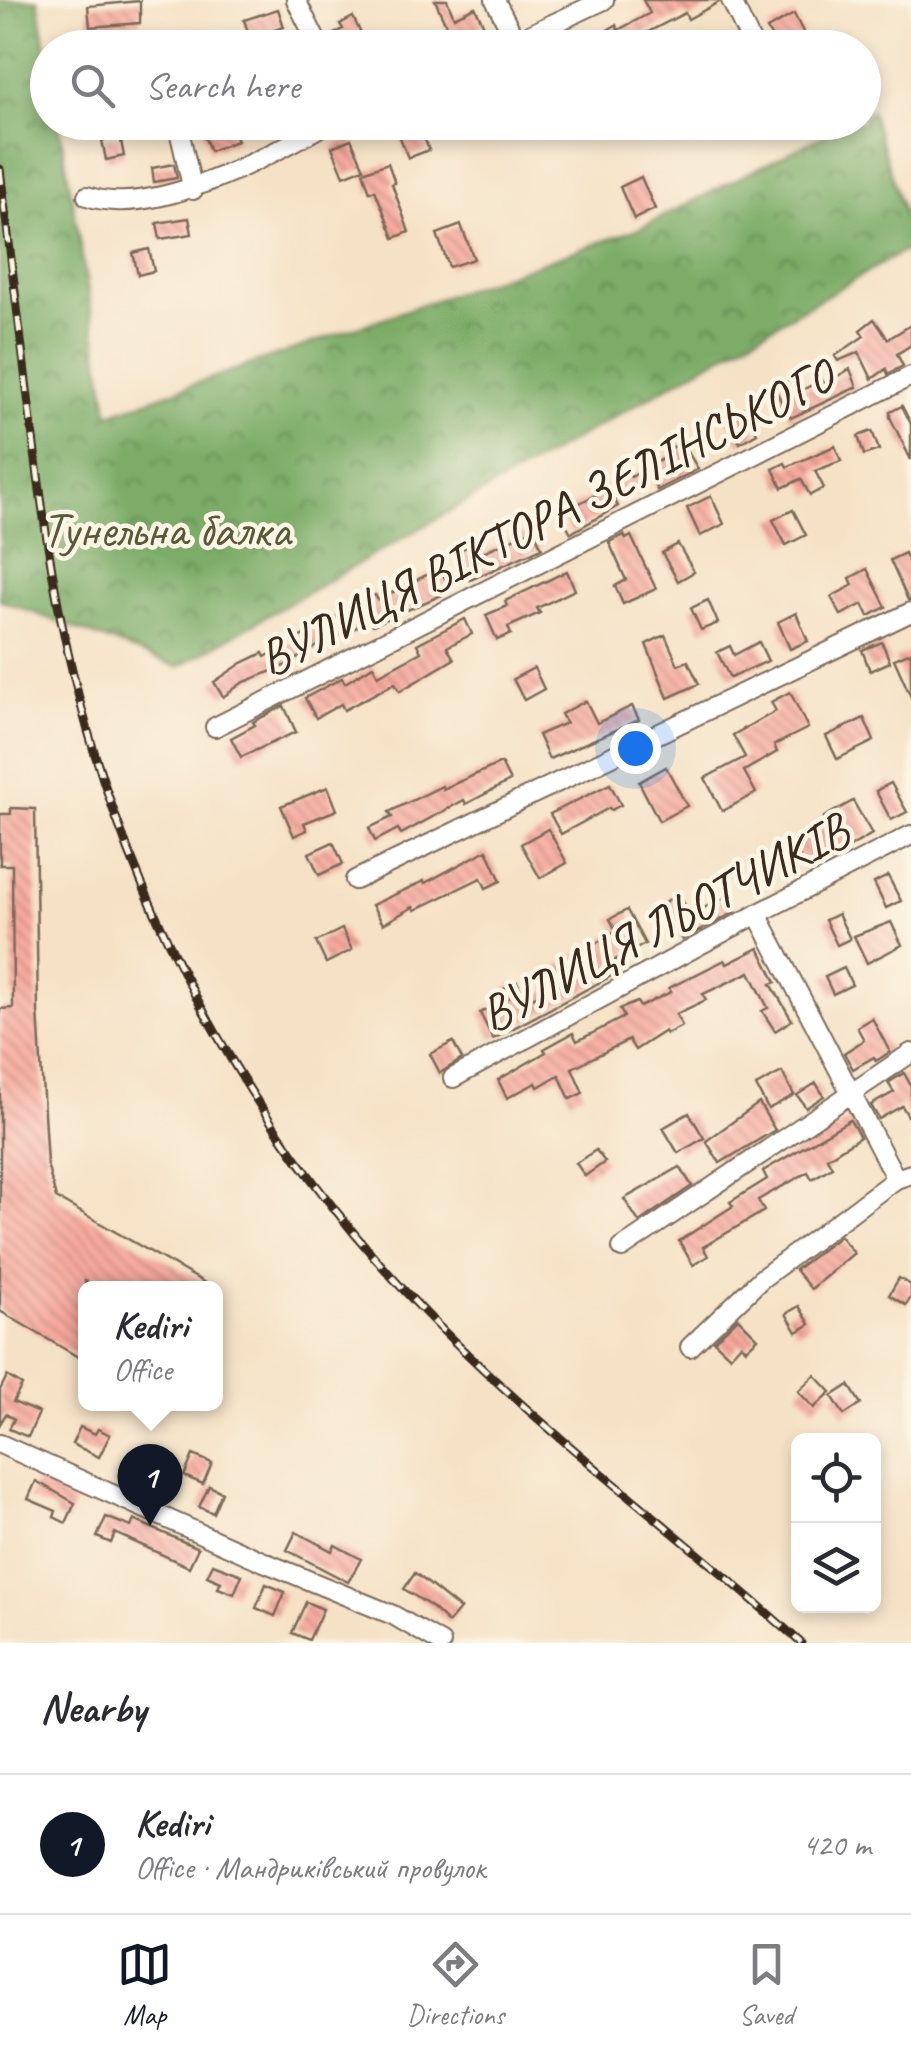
<!DOCTYPE html>
<meta charset="utf-8">
<style>
body{margin:0;font-family:Caveat,sans-serif;background:#f2f2f3;color:#2b2b33}
.controls{position:absolute;right:30px;bottom:30px;display:grid;overflow:hidden;border-radius:15px;box-shadow:0 5px 15px #0003}
.controls button{width:90px;height:90px;display:grid;place-items:center;padding:0;border:0;border-bottom:2px solid #e1e1e2;background:#fff;color:#2b2b33;font:50px sans-serif}
.you{position:absolute;left:635px;top:748px;width:35px;height:35px;margin:-25px;border:8px solid #fff;border-radius:50%;background:#1a73e8;box-shadow:0 0 0 15px #1a73e833}
.badge{display:grid;place-items:center;width:65px;height:65px;border-radius:50%;background:#111827;color:#fff;font-size:32px;font-weight:700}
.pin{position:absolute;translate:-50% -82px;filter:drop-shadow(0 2px 5px #0008)}
.pin::after{content:'';position:absolute;top:52px;width:35px;height:30px;background:inherit;clip-path:polygon(0 0,100% 0,50% 100%)}
.popup{position:absolute;left:78px;top:1281px;width:145px;height:130px;box-sizing:border-box;display:grid;place-content:center;border-radius:15px;background:#fff;filter:drop-shadow(0 2px 8px #0005);font-size:32px;white-space:nowrap;color:#7c7c81}
.popup b{font-size:38px;color:#2b2b33}
.popup::after{content:'';position:absolute;left:50%;top:100%;margin-left:-20px;border:20px solid transparent;border-top-color:#fff}
.list{margin:0;padding:0;list-style:none}
h2{display:flex;justify-content:space-between;align-items:center;height:130px;margin:0;padding:0 40px;font-size:42px}
h2 small{font-size:32px;font-weight:400;color:#7c7c81}
.list li{display:grid;grid-template-columns:65px 1fr auto;gap:30px;align-items:center;box-sizing:border-box;height:140px;padding:0 40px;border-top:2px solid #e1e1e2}
.list b{display:block;font-size:38px;white-space:nowrap}
.list p{margin:0;font-size:32px;white-space:nowrap;color:#7c7c81}
.list em{font-size:32px;font-style:normal;color:#7c7c81}
.icon{flex:none;width:55px;height:55px;fill:none;stroke:currentColor;stroke-width:2;stroke-linecap:round;stroke-linejoin:round}
.map{position:relative;flex:none;width:911px;height:1643px;overflow:hidden}
.search{position:absolute;background:#fff;box-shadow:0 5px 15px #0003;left:30px;right:30px;top:30px;height:110px;display:flex;align-items:center;gap:25px;box-sizing:border-box;padding:0 35px;border-radius:55px;color:#7c7c81;font-size:38px}
.sheet{height:270px;background:#fff}
nav{display:flex;justify-content:space-around;align-items:center;box-sizing:border-box;height:140px;border-top:2px solid #e1e1e2;background:#fff;font-size:28px;color:#7c7c81}
nav a{display:grid;justify-items:center;gap:5px}
nav .on{color:#111827}
.map>svg:first-child{display:block}
.forest{fill:url(#forest-crowns);stroke:#5b6b42;stroke-width:2.5}
.building{fill:url(#building-back-hatch)}
.lines{fill:none;stroke-linecap:round;stroke-linejoin:round}
.street-casing{stroke:#7c6a58;stroke-width:22}
.street{stroke:#fff;stroke-width:18}
.rail-casing{stroke:#3b2a1e;stroke-width:9}
.rail{stroke:#fcf5e5;stroke-width:5;stroke-dasharray:15;stroke-linecap:butt}
.labels{text-anchor:middle;stroke-width:9;stroke-linejoin:round;paint-order:stroke}
.street-label{font-size:50px;fill:#3b2a1e;stroke:#fcf5e5}
.park-label{font-size:50px;fill:#585938;stroke:#fcf5e5}
</style>
<div class="map">
<svg width="911" height="1643" viewBox="0 0 911 1643">
<defs>
<pattern id="forest-crowns" width="20" height="18" patternUnits="userSpaceOnUse" patternTransform="scale(2.5)"><rect width="20" height="18" fill="#7bac67"/><path d="M2 6a3 3 0 1 1 6 0M12 15a3 3 0 1 1 6 0" fill="none" stroke="#668c54"/></pattern>
<pattern id="building-back-hatch" width="6" height="6" patternUnits="userSpaceOnUse" patternTransform="scale(2.5)"><rect width="6" height="6" fill="#f7a99d"/><path d="M-1 5l2 2M0 0l6 6M5-1l2 2" fill="none" stroke="#c98a7f"/></pattern>
</defs>
<rect width="100%" height="100%" fill="#fcf5e5"/>
<filter id="ink" filterUnits="userSpaceOnUse"><feTurbulence type="fractalNoise" baseFrequency=".01" numOctaves="2"/><feDisplacementMap in="SourceGraphic" scale="20" xChannelSelector="R" yChannelSelector="G"/><feConvolveMatrix kernelMatrix="1 2 1 2 8 2 1 2 1" color-interpolation-filters="sRGB"/></filter>
<filter id="wash" filterUnits="userSpaceOnUse"><feTurbulence type="fractalNoise" baseFrequency=".0048" numOctaves="4" result="noise"/><feDisplacementMap in="SourceGraphic" scale="40" xChannelSelector="R" yChannelSelector="G"/><feGaussianBlur stdDeviation="2.25" result="paint"/><feColorMatrix in="noise" values="0 0 0 0 0 0 0 0 0 0 0 0 0 0 0 0 0 1.4 0 .05"/><feComposite in="paint" operator="in"/></filter>
<g filter="url(#wash)">
<rect width="100%" height="100%" fill="#f5e1c5"/>
<!-- forest -->
<path class="forest" d="M 0,0 L 38,0 L 47,54 L 48,122 L 59,123 L 109,414 L 638,229 L 848,123 L 864,122 L 864,115 L 871,111 L 911,237 L 911,247 L 178,667 L 0,600 Z"/>
<g id="blocks">
<!-- building -->
<g class="building">
<path d="M 435,0 L 447,0 L 454,17 L 475,7 L 484,26 L 453,41 Z"/>
<path d="M 643,0 L 719,0 L 719,2 L 688,19 L 685,13 L 625,44 L 628,48 L 606,48 L 599,35 L 616,25 L 618,30 L 650,13 Z"/>
<path d="M 140,1 L 140,23 L 90,27 L 88,6 Z"/>
<path d="M 278,9 L 284,27 L 250,38 L 244,20 Z"/>
<path d="M 794,14 L 804,34 L 777,48 L 767,29 Z"/>
<path d="M 353,17 L 368,48 L 335,48 L 330,36 L 343,29 L 340,24 Z"/>
<path d="M 199,122 L 230,122 L 237,141 L 210,151 Z"/>
<path d="M 394,122 L 418,122 L 429,150 L 408,158 Z"/>
<path d="M 120,136 L 124,156 L 106,160 L 102,140 Z"/>
<path d="M 351,139 L 364,168 L 344,176 L 332,147 Z"/>
<path d="M 388,163 L 395,183 L 392,184 L 409,232 L 394,238 L 375,190 L 370,192 L 363,172 Z"/>
<path d="M 174,164 L 177,178 L 154,182 L 152,168 Z"/>
<path d="M 641,177 L 655,209 L 634,219 L 620,187 Z"/>
<path d="M 189,218 L 192,234 L 160,239 L 157,223 Z"/>
<path d="M 461,225 L 474,259 L 449,267 L 437,234 Z"/>
<path d="M 149,249 L 154,271 L 138,275 L 133,253 Z"/>
<path d="M 874,319 L 888,339 L 911,325 L 911,345 L 897,354 L 903,366 L 888,374 L 886,369 L 872,379 L 859,352 L 838,361 L 835,356 L 864,336 L 860,330 Z"/>
<path d="M 850,369 L 857,387 L 791,418 L 774,388 L 792,378 L 800,391 L 822,380 L 824,384 Z"/>
<path d="M 902,406 L 911,424 L 911,460 L 890,417 L 890,412 Z"/>
<path d="M 743,408 L 757,433 L 740,443 L 726,417 Z"/>
<path d="M 872,431 L 879,450 L 864,455 L 858,436 Z"/>
<path d="M 682,442 L 698,469 L 657,490 L 651,479 L 614,500 L 618,506 L 571,533 L 560,513 L 617,484 L 615,481 L 629,474 L 631,477 L 671,454 L 668,450 Z"/>
<path d="M 835,446 L 841,461 L 815,471 L 824,488 L 810,495 L 801,479 L 782,488 L 773,469 L 785,463 L 787,467 Z"/>
<path d="M 711,496 L 724,524 L 700,536 L 687,508 Z"/>
<path d="M 793,510 L 806,535 L 786,545 L 773,520 Z"/>
<path d="M 533,529 L 542,548 L 470,580 L 457,551 L 475,543 L 479,554 Z"/>
<path d="M 624,535 L 626,539 L 631,536 L 656,589 L 623,604 L 615,586 L 626,580 L 609,542 Z"/>
<path d="M 678,544 L 694,572 L 678,581 L 662,553 Z"/>
<path d="M 905,553 L 911,566 L 911,600 L 908,600 L 890,560 Z"/>
<path d="M 440,568 L 451,591 L 373,625 L 370,620 L 340,636 L 339,633 L 287,665 L 242,683 L 223,697 L 214,682 L 242,663 L 263,653 L 265,657 L 375,595 L 378,600 Z"/>
<path d="M 867,569 L 886,607 L 869,616 L 863,604 L 841,615 L 831,597 L 853,585 L 850,578 Z"/>
<path d="M 567,571 L 575,590 L 537,608 L 540,613 L 508,627 L 511,634 L 497,640 L 486,615 L 507,606 L 505,601 Z"/>
<path d="M 708,600 L 718,623 L 701,630 L 691,608 Z"/>
<path d="M 796,613 L 808,641 L 790,649 L 778,622 Z"/>
<path d="M 465,619 L 472,634 L 447,647 L 454,659 L 400,691 L 395,683 L 344,710 L 341,704 L 316,718 L 305,698 L 342,678 L 345,683 L 373,666 L 378,675 L 421,652 L 417,644 Z"/>
<path d="M 665,635 L 678,665 L 688,661 L 699,684 L 668,698 L 646,644 Z"/>
<path d="M 759,642 L 768,661 L 730,678 L 717,652 L 730,646 L 734,655 Z"/>
<path d="M 882,642 L 890,662 L 870,671 L 862,650 Z"/>
<path d="M 911,652 L 911,697 L 894,659 Z"/>
<path d="M 534,668 L 544,689 L 524,700 L 513,679 Z"/>
<path d="M 790,692 L 808,728 L 774,745 L 777,752 L 744,771 L 756,793 L 722,811 L 705,778 L 745,757 L 733,735 L 776,711 L 771,702 Z"/>
<path d="M 586,701 L 597,723 L 632,706 L 639,720 L 549,759 L 538,735 L 566,723 L 561,714 Z"/>
<path d="M 284,706 L 296,732 L 241,757 L 231,738 L 255,725 L 253,722 Z"/>
<path d="M 864,718 L 874,741 L 837,759 L 826,736 Z"/>
<path d="M 501,763 L 510,781 L 466,804 L 464,800 L 401,834 L 398,829 L 375,841 L 369,828 L 392,817 L 389,812 L 442,786 L 443,789 Z"/>
<path d="M 666,767 L 687,806 L 659,821 L 639,782 Z"/>
<path d="M 891,783 L 907,812 L 891,820 L 876,791 Z"/>
<path d="M 610,784 L 621,805 L 611,810 L 609,808 L 561,834 L 550,814 Z"/>
<path d="M 328,787 L 337,810 L 304,823 L 307,830 L 294,836 L 281,806 Z"/>
<path d="M 853,801 L 872,834 L 808,871 L 791,843 L 826,822 L 824,817 Z"/>
<path d="M 11,808 L 35,809 L 38,1011 L 47,1164 L 56,1198 L 214,1288 L 100,1288 L 85,1281 L 85,1361 L 0,1311 L 0,1009 L 13,1008 L 12,865 L 0,865 L 0,814 L 11,814 Z"/>
<path d="M 548,829 L 567,863 L 540,878 L 521,844 Z"/>
<path d="M 333,842 L 343,864 L 319,875 L 309,853 Z"/>
<path d="M 487,850 L 501,881 L 486,888 L 481,878 L 415,910 L 413,907 L 383,924 L 372,905 L 424,881 L 425,883 Z"/>
<path d="M 888,876 L 901,901 L 886,908 L 874,883 Z"/>
<path d="M 679,894 L 690,915 L 727,896 L 735,912 L 682,940 L 663,903 Z"/>
<path d="M 627,910 L 645,944 L 615,960 L 621,971 L 493,1039 L 480,1013 L 509,998 L 504,989 L 517,982 L 526,1001 L 565,982 L 557,967 L 616,931 L 610,919 Z"/>
<path d="M 838,914 L 850,939 L 837,945 L 825,920 Z"/>
<path d="M 891,922 L 902,945 L 867,963 L 854,936 Z"/>
<path d="M 342,929 L 352,950 L 326,963 L 316,942 Z"/>
<path d="M 759,948 L 776,982 L 771,984 L 792,1020 L 775,1031 L 762,1011 L 768,1008 L 750,972 L 703,994 L 706,1000 L 676,1014 L 682,1026 L 666,1034 L 665,1031 L 635,1050 L 629,1040 L 572,1068 L 583,1093 L 570,1099 L 559,1075 L 538,1087 L 536,1083 L 507,1098 L 498,1080 L 546,1052 L 544,1049 L 573,1033 L 577,1041 L 624,1017 L 620,1009 L 637,1002 L 640,1007 L 671,992 L 669,988 L 725,960 L 727,964 Z"/>
<path d="M 844,968 L 852,985 L 833,994 L 825,977 Z"/>
<path d="M 872,1018 L 890,1052 L 876,1061 L 874,1057 L 853,1069 L 844,1053 L 864,1040 L 857,1027 Z"/>
<path d="M 453,1042 L 462,1059 L 440,1073 L 430,1054 Z"/>
<path d="M 782,1072 L 794,1095 L 768,1109 L 756,1086 Z"/>
<path d="M 904,1073 L 911,1086 L 911,1121 L 902,1106 L 879,1119 L 871,1105 L 894,1092 L 888,1083 Z"/>
<path d="M 816,1083 L 824,1096 L 806,1108 L 797,1095 Z"/>
<path d="M 759,1103 L 775,1130 L 720,1163 L 706,1141 Z"/>
<path d="M 689,1113 L 704,1138 L 678,1153 L 663,1128 Z"/>
<path d="M 850,1120 L 860,1137 L 827,1158 L 832,1167 L 812,1179 L 808,1172 L 758,1200 L 764,1211 L 703,1247 L 708,1256 L 693,1265 L 679,1241 L 733,1206 L 730,1202 L 767,1179 L 763,1171 Z"/>
<path d="M 596,1150 L 605,1162 L 585,1176 L 576,1163 Z"/>
<path d="M 680,1167 L 692,1186 L 639,1222 L 624,1199 Z"/>
<path d="M 840,1236 L 854,1253 L 811,1289 L 795,1270 Z"/>
<path d="M 899,1278 L 911,1285 L 911,1297 L 906,1305 L 889,1295 Z"/>
<path d="M 799,1306 L 810,1324 L 797,1332 L 786,1314 Z"/>
<path d="M 738,1318 L 758,1338 L 746,1349 L 741,1344 L 730,1356 L 714,1341 Z"/>
<path d="M 815,1375 L 831,1392 L 814,1408 L 798,1391 Z"/>
<path d="M 7,1376 L 22,1385 L 13,1402 L 39,1413 L 28,1437 L 9,1429 L 14,1419 L 6,1414 L 0,1424 L 0,1390 Z"/>
<path d="M 849,1385 L 861,1404 L 844,1415 L 832,1396 Z"/>
<path d="M 80,1427 L 95,1434 L 98,1429 L 110,1435 L 99,1457 L 72,1444 Z"/>
<path d="M 193,1455 L 212,1463 L 203,1484 L 184,1476 Z"/>
<path d="M 36,1481 L 75,1503 L 66,1523 L 54,1517 L 56,1511 L 28,1499 Z"/>
<path d="M 209,1486 L 222,1492 L 213,1513 L 199,1507 Z"/>
<path d="M 106,1517 L 131,1527 L 134,1520 L 198,1548 L 189,1567 L 115,1533 L 111,1543 L 97,1537 Z"/>
<path d="M 296,1532 L 332,1551 L 335,1545 L 361,1559 L 348,1582 L 287,1550 Z"/>
<path d="M 213,1564 L 242,1575 L 234,1594 L 218,1588 L 221,1582 L 207,1576 Z"/>
<path d="M 415,1573 L 460,1609 L 448,1623 L 430,1606 L 404,1589 Z"/>
<path d="M 266,1584 L 285,1592 L 275,1616 L 256,1608 Z"/>
<path d="M 306,1602 L 323,1609 L 309,1640 L 292,1633 Z"/>
</g>
</g>
</g>
<g filter="url(#ink)">
<use href="#blocks" fill-opacity="0" stroke="#7c6a58" stroke-width="2.5"/>
<g class="lines">
<!-- street casing -->
<g class="street-casing">
<g id="street">
<path d="M 296,0 L 320,48"/>
<path d="M 495,0 L 516,41"/>
<path d="M 731,0 L 754,48"/>
<path d="M 501,48 L 604,0"/>
<path d="M 177,122 L 193,190"/>
<path d="M 87,196 C 154,220 271,155 330,122"/>
<path d="M 215,727 L 911,376"/>
<path d="M 355,880 L 911,612"/>
<path d="M 757,914 L 896,1179"/>
<path d="M 453,1078 L 757,914 L 911,835"/>
<path d="M 622,1248 L 911,1053"/>
<path d="M 690,1347 L 761,1279 L 896,1179 L 911,1174"/>
<path d="M 0,1444 L 264,1562 L 393,1615 L 441,1643"/>
</g>
</g>
<!-- street -->
<use href="#street" class="street"/>
<!-- rail casing -->
<g class="rail-casing">
<path id="rail" d="M 0,169 C 10,256 21,343 32,430 C 43,515 54,599 75,682 C 130,906 245,1117 401,1287 C 522,1418 669,1523 801,1643"/>
</g>
<!-- rail -->
<use href="#rail" class="rail"/>
</g>
</g>
<g class="labels">
<!-- street labels -->
<g class="street-label">
<text transform="translate(545 516) rotate(-27)" y="18">ВУЛИЦЯ ВІКТОРА ЗЕЛІНСЬКОГО</text>
<text transform="translate(663 921) rotate(-28)" y="18">ВУЛИЦЯ ЛЬОТЧИКІВ</text>
</g>
<!-- park labels -->
<g class="park-label">
<text x="166" y="546">Тунельна балка</text>
</g>
</g>
</svg>
<div class="controls">
<button><svg class="icon" aria-label="locate" viewBox="0 0 24 24"><circle cx="12" cy="12" r="6"/><path d="M12 2v4M12 18v4M2 12h4M18 12h4"/></svg></button>
<button><svg class="icon" aria-label="layers" viewBox="0 0 24 24"><path d="M12 4l9 5-9 5-9-5zM3 14l9 5 9-5"/></svg></button>
</div>
<div class="you"></div>
<div class="pin badge" style="left:150px;top:1526px">1</div>
<div class="popup"><b>Kediri</b>Office</div>
<div class="search"><svg class="icon" aria-label="search" viewBox="0 0 24 24"><circle cx="10" cy="10" r="6"/><path d="M15 15l6 6"/></svg>Search here</div>
</div>
<section class="sheet">
<h2>Nearby<small></small></h2>
<ul class="list">
<li><span class="badge">1</span><div><b>Kediri</b><p>Office · Мандриківський провулок</p></div><em>420 m</em></li>
</ul>
</section>
<nav>
<a class="on"><svg class="icon" aria-label="map" viewBox="0 0 24 24"><path d="M3 6l6-2 6 2 6-2v14l-6 2-6-2-6 2zM9 4v14M15 6v14"/></svg>Map</a>
<a><svg class="icon" aria-label="directions" viewBox="0 0 24 24"><path d="M12 3l9 9-9 9-9-9zM9 14v-3h6M13 9l2 2-2 2"/></svg>Directions</a>
<a><svg class="icon" aria-label="saved" viewBox="0 0 24 24"><path d="M7 4h10v16l-5-4-5 4z"/></svg>Saved</a>
</nav>
